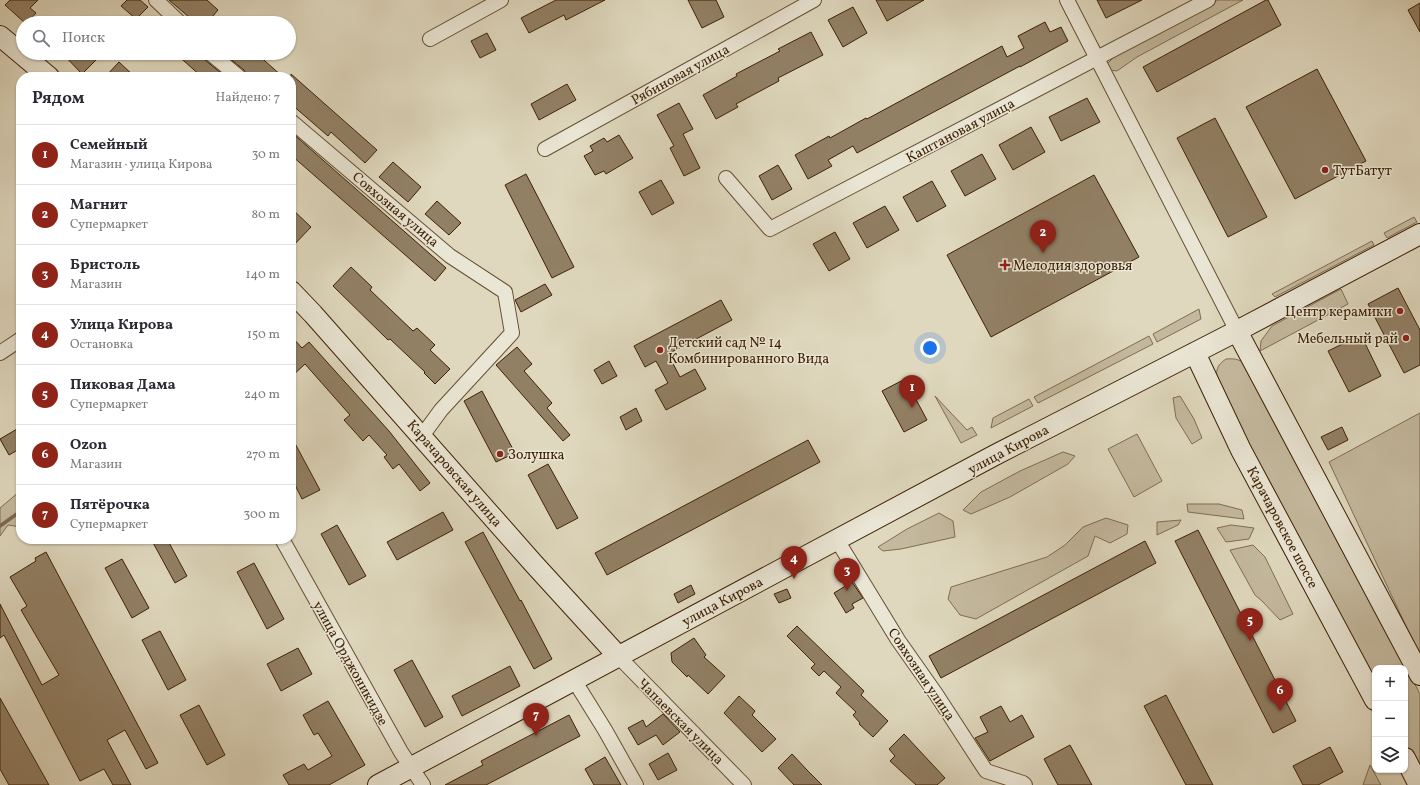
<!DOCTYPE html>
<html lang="ru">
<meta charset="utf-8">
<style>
body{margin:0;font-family:Vollkorn,serif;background:#f7f7f7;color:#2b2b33}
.controls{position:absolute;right:12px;bottom:12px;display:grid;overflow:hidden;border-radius:8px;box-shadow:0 1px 3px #0004}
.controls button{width:36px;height:36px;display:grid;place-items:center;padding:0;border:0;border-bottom:1px solid #e1e1e2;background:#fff;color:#2b2b33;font:20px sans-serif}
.you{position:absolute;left:930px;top:348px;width:14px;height:14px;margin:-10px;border:3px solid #fff;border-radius:50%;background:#1a73e8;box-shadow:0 0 0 6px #1a73e833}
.badge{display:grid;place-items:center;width:26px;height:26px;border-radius:50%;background:#8f2418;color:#fff;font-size:13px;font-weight:700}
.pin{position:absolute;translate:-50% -33px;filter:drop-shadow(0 1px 2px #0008)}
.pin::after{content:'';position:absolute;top:21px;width:14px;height:12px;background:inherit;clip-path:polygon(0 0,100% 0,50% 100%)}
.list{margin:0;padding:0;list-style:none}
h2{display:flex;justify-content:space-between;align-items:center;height:52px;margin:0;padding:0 16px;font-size:17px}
h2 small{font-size:13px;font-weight:400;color:#7c7c81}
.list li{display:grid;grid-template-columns:26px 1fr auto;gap:12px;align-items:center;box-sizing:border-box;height:60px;padding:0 16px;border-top:1px solid #e1e1e2}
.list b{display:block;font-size:15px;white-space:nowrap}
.list p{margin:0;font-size:13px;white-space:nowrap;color:#7c7c81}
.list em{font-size:13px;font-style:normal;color:#7c7c81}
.icon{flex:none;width:22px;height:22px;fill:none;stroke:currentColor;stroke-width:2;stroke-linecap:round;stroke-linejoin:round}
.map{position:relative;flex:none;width:1420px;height:785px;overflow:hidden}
.search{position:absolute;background:#fff;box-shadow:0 1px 3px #0004;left:16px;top:16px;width:280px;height:44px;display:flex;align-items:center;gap:10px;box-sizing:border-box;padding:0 14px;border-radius:22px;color:#7c7c81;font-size:15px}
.panel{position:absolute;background:#fff;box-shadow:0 1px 3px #0004;left:16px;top:72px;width:280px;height:472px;border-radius:16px}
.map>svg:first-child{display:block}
.green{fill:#c4b99e;stroke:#816d51}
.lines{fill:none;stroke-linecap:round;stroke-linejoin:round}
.stream{stroke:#7e6a4e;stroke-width:3.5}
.building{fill:#928065;stroke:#3e2104}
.street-casing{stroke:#664f32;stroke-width:16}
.secondary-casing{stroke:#3e2104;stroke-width:22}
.street{stroke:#eae6d5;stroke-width:14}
.secondary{stroke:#eae6d5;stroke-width:20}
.poi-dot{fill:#8f2418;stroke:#eae6d5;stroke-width:1.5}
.labels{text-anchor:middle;stroke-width:3;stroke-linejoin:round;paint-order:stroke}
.street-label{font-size:14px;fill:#3e2104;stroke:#eae6d5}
.poi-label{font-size:14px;fill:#3e2104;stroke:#eae6d5;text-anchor:start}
</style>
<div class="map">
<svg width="1420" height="785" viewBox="0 0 1420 785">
<rect width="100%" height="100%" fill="#dfd8be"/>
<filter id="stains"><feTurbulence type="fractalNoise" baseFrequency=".005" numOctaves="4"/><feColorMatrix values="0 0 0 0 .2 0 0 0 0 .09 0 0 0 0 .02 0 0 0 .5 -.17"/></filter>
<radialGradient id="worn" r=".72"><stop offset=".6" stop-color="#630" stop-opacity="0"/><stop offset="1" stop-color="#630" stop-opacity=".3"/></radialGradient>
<!-- green -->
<g class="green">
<path d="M 1218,0 L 1243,0 L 1137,57 L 1117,71 L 1110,70 L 1107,64 L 1115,56 Z"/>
<path d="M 1414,217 L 1417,222 L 1387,238 L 1384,233 Z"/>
<path d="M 1372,241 L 1374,245 L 1275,297 L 1272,294 Z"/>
<path d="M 1341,289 L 1348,304 L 1260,351 L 1261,341 L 1272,326 Z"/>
<path d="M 1199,309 L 1201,319 L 1157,342 L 1153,334 Z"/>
<path d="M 1149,336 L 1153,344 L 1038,403 L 1034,397 Z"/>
<path d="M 1226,359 C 1236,358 1241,360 1248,366 L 1420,694 L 1420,773 L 1405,744 L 1405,668 L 1375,668 L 1375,686 L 1217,382 C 1216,370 1216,366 1226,359 Z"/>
<path d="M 935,396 L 967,430 L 972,427 L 977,435 L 961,443 Z"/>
<path d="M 1180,396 L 1194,419 L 1202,438 L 1192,444 L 1176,418 L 1173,398 Z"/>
<path d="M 1029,399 L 1033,406 L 991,428 L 993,418 Z"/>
<path d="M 1420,413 L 1420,656 L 1329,462 Z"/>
<path d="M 1137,434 L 1162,481 L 1134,497 L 1108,449 Z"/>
<path d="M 1063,452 L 1075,456 L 1068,464 L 1010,497 L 971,514 L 963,510 L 981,492 L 1020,471 Z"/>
<path d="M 21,488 L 21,527 L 8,525 L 0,536 L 0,508 L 19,492 Z"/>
<path d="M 1187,504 L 1219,504 L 1242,510 L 1244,519 L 1188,512 Z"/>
<path d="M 939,513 L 953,521 L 955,537 L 901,549 L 883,551 L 878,547 L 907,529 Z"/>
<path d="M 1106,518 L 1128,525 L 1127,534 L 1110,543 L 1095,536 L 1088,556 L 976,619 L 960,615 L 948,599 L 951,587 L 1047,557 L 1065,545 L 1083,527 Z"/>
<path d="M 1181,520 L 1178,525 L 1157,535 L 1157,522 Z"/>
<path d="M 1231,525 L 1254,528 L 1249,539 L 1226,542 L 1217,528 Z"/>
<path d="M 1253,545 L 1265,557 L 1293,614 L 1280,620 L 1262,601 L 1255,595 L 1230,550 Z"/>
<path d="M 1370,765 L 1381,785 L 1363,785 Z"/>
</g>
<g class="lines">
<!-- stream -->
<path class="stream" d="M 0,526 L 21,511"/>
</g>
<!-- building -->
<g class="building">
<path d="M 10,0 L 38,0 L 30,8 L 36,13 L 27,23 L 25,23 L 5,5 Z"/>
<path d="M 127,0 L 140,0 L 148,7 L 136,19 L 121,6 Z"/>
<path d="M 169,0 L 207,0 L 218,10 L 207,23 L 196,23 Z"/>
<path d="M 556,0 L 605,0 L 566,20 L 564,15 L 529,33 L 521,18 Z"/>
<path d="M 688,0 L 716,0 L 724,17 L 702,28 Z"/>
<path d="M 876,0 L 924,0 L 887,21 Z"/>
<path d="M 1097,0 L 1142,0 L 1106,18 Z"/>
<path d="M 1266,0 L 1268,0 L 1281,25 L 1157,92 L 1143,67 Z"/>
<path d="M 1420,3 L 1420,32 L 1408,10 Z"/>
<path d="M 853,7 L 867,33 L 843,47 L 828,20 Z"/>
<path d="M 1045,22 L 1050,32 L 1061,27 L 1068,41 L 1020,67 L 1020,66 L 857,153 L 853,146 L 828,160 L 832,166 L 808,179 L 795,155 L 829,136 L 830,138 L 866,118 L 867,119 L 1002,46 L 1007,57 L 1024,48 L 1018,36 Z"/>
<path d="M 811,32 L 823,55 L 778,78 L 779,81 L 736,104 L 738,107 L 716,119 L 703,95 L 737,76 L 736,74 L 780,51 L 778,49 Z"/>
<path d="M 487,33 L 496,50 L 480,58 L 471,41 Z"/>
<path d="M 62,53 L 103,53 L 82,74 Z"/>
<path d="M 175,53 L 202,53 L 205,60 L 226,77 L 202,77 Z"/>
<path d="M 223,53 L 256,53 L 283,77 L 247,77 L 244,70 Z"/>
<path d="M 119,62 L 135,77 L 105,77 Z"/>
<path d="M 1317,69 L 1366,161 L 1295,199 L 1246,107 Z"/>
<path d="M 291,74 L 377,150 L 365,163 L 331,132 L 328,136 L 291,104 Z"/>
<path d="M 567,84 L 576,100 L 539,120 L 531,104 Z"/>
<path d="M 1087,98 L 1100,122 L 1061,141 L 1049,117 Z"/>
<path d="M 679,103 L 693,129 L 683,134 L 700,168 L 684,176 L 670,148 L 674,146 L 657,115 Z"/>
<path d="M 1215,118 L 1267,217 L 1228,237 L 1177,138 Z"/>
<path d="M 1031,127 L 1045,152 L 1013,170 L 999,145 Z"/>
<path d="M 291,132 L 446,268 L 435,281 L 291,155 Z"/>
<path d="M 619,135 L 633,158 L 606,174 L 604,171 L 595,175 L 584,156 L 593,151 L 590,146 L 604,138 L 607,142 Z"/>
<path d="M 982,154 L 996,179 L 965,196 L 951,171 Z"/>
<path d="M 393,162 L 421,187 L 408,202 L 379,177 Z"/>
<path d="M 778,165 L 792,189 L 772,200 L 759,176 Z"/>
<path d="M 526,174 L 574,267 L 552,278 L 505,185 Z"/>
<path d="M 1094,175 L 1139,257 L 991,337 L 947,255 Z"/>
<path d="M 661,180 L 674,203 L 652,215 L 639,192 Z"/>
<path d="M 932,181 L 946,206 L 917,222 L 903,197 Z"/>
<path d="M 437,201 L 461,223 L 449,235 L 425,214 Z"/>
<path d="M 885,206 L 899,230 L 867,248 L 853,223 Z"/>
<path d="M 291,208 L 311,227 L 291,248 Z"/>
<path d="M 835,232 L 850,259 L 829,271 L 813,244 Z"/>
<path d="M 351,267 L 372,287 L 370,290 L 413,331 L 417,328 L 435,345 L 430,350 L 450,369 L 435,384 L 424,373 L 425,372 L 390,339 L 388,340 L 333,286 Z"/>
<path d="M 545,284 L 552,295 L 521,312 L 515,300 Z"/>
<path d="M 1398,288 L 1420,330 L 1420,365 L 1404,373 L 1368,304 Z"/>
<path d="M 721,300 L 732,320 L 668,354 L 680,377 L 695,369 L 706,389 L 666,410 L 655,390 L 668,383 L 656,361 L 645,367 L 634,346 Z"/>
<path d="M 1361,335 L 1381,376 L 1349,392 L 1328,351 Z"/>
<path d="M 291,336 L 302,348 L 309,342 L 389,431 L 430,483 L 420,491 L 399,464 L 393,469 L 384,457 L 387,455 L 369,435 L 363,441 L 344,420 L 350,415 L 305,364 L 291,377 Z"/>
<path d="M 517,347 L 532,364 L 524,371 L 552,403 L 547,408 L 570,435 L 563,441 L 496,365 Z"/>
<path d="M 609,361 L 617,376 L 602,384 L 594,370 Z"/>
<path d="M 905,379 L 927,420 L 904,432 L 882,391 Z"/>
<path d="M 482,391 L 515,453 L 496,462 L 464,401 Z"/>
<path d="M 636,408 L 642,421 L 626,430 L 620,417 Z"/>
<path d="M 1342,427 L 1348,440 L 1328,450 L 1321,437 Z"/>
<path d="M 17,429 L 21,435 L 21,448 L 9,455 L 0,439 Z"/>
<path d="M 291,436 L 320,490 L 302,499 L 291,477 Z"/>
<path d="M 808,440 L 820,462 L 607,575 L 595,553 Z"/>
<path d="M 548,464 L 578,518 L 557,529 L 528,475 Z"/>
<path d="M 443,512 L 453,530 L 397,560 L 387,542 Z"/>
<path d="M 337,525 L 366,576 L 349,585 L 321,534 Z"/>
<path d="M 1198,530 L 1296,721 L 1273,733 L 1175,541 Z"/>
<path d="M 483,532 L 520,601 L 521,600 L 552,659 L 534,669 L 465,542 Z"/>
<path d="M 151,539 L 167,539 L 187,576 L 175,583 Z"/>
<path d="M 1145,541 L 1156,563 L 941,678 L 929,656 Z"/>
<path d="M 46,552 L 158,763 L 146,769 L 125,730 L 107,740 L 131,785 L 113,785 L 104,769 L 80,781 L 4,635 L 0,638 L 0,604 L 42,685 L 59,675 L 21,610 L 27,606 L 10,577 L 36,561 L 35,558 Z"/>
<path d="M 122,559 L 149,608 L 132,618 L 105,568 Z"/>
<path d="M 254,563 L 284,619 L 267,629 L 237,572 Z"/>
<path d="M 852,582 L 863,598 L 852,604 L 854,608 L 846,613 L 834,593 Z"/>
<path d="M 691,585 L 695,594 L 678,603 L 674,594 Z"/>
<path d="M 787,589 L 791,598 L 779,603 L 774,594 Z"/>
<path d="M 797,626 L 864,691 L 861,695 L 888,721 L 873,737 L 859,724 L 860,723 L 853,715 L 856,712 L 836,693 L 841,687 L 824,671 L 819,676 L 811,668 L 815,664 L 787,636 Z"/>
<path d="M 160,631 L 186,680 L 168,690 L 142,640 Z"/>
<path d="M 694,638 L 706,655 L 704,657 L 725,676 L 708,694 L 688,675 L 687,677 L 672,662 L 671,653 Z"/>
<path d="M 298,648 L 312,674 L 281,691 L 267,664 Z"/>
<path d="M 412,660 L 443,717 L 425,727 L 394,670 Z"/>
<path d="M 510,666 L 520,686 L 462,716 L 452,696 Z"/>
<path d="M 1166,695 L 1213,785 L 1186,785 L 1144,706 Z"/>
<path d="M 739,696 L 755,711 L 752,715 L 776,739 L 762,752 L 724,713 Z"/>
<path d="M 0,698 L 49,785 L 9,785 L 0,769 Z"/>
<path d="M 328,701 L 365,765 L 329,785 L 289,785 L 283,775 L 304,764 L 308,770 L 332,756 L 318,733 L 314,735 L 303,715 Z"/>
<path d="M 199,705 L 225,755 L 207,765 L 180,715 Z"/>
<path d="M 1001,706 L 1010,722 L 1022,715 L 1034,737 L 990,761 L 975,738 L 988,732 L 980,717 Z"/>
<path d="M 663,714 L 680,732 L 663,745 L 656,735 L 638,745 L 628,728 L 643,720 L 646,727 Z"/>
<path d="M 569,715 L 580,736 L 486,785 L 445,785 L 483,765 L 481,761 Z"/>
<path d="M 904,734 L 945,778 L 937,785 L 916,785 L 890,761 L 895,756 L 889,749 Z"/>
<path d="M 1070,745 L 1092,785 L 1058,785 L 1044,759 Z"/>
<path d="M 1330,747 L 1343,772 L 1318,785 L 1303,785 L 1293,766 Z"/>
<path d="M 668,753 L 677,770 L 658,780 L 649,764 Z"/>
<path d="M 792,754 L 807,770 L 822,785 L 794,785 L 778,768 Z"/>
<path d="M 605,757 L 621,785 L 594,785 L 585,769 Z"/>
</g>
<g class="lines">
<!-- street casing -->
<g class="street-casing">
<g id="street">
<path d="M 156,0 L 180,23"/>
<path d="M 1067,0 L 1237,331"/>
<path d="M 430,39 L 501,0"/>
<path d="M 210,53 L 239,77"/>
<path d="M 291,121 L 450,256 L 505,292 L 512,333 L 441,410 L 422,436"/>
<path d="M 545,149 L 814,0"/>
<path d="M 726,178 L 770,229 L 1208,0"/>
<path d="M 0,353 L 21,339"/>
<path d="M 282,539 L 401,752 L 423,785"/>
<path d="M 837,540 L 898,640 L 936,694 L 986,771 L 1023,783 L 1025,785"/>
<path d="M 618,656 L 744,785"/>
<path d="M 574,680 L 605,730 L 636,785"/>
</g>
</g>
<!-- secondary casing -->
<g class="secondary-casing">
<g id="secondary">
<path d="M 0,36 L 49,77"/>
<path d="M 291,291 L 313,314 L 533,563 L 618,656"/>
<path d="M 1237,331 L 1420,675"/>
<path d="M 1195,353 L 1241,450 L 1375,700"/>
<path d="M 1405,758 L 1419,785"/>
<path d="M 378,785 L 995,455 L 1237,331 L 1420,234"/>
</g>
</g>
<!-- street -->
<use href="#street" class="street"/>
<!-- secondary -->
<use href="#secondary" class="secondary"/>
</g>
<!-- markers -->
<g class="poi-dot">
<circle cx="1325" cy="170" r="4"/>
<path d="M1003 259h4v4h4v4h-4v4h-4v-4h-4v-4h4z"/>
<circle cx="1400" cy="311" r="4"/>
<circle cx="1406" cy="338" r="4"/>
<circle cx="660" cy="350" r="4"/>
<circle cx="500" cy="454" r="4"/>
</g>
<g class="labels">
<!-- street labels -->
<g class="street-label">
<text transform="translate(680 74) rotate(-29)" y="5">Рябиновая улица</text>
<text transform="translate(960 130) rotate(-28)" y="5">Каштановая улица</text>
<text transform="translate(396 209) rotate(40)" y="5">Совхозная улица</text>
<text transform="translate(1008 449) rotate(-28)" y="5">улица Кирова</text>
<text transform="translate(455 473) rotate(49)" y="5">Карачаровская улица</text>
<text transform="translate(1283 527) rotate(62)" y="5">Карачаровское шоссе</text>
<text transform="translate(722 601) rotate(-28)" y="5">улица Кирова</text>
<text transform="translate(351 663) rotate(61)" y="5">улица Орджоникидзе</text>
<text transform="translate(922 674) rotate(56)" y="5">Совхозная улица</text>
<text transform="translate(681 721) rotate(45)" y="5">Чапаевская улица</text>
</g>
<!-- poi labels -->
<g class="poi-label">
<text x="1333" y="175">ТутБатут</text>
<text x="1013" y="270">Мелодия здоровья</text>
<text x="1392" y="316" text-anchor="end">Центр керамики</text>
<text x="1398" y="343" text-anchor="end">Мебельный рай</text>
<text x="668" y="347">Детский сад № 14<tspan x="668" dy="16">Комбинированного Вида</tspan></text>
<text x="508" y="459">Золушка</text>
</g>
</g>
<rect width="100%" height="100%" filter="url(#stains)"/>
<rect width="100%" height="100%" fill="url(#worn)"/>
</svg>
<div class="controls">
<button>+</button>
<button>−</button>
<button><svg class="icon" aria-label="layers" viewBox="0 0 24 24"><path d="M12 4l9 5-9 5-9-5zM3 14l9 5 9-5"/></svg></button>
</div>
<div class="you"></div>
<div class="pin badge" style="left:912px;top:408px">1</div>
<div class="pin badge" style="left:1043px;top:253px">2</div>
<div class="pin badge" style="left:847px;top:591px">3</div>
<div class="pin badge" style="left:794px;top:579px">4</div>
<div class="pin badge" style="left:1250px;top:641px">5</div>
<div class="pin badge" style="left:1280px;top:711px">6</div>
<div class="pin badge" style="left:536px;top:736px">7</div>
<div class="search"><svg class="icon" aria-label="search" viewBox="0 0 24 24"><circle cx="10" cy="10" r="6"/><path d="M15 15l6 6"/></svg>Поиск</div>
<section class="panel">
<h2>Рядом<small>Найдено: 7</small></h2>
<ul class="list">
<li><span class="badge">1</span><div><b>Семейный</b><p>Магазин · улица Кирова</p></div><em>30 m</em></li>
<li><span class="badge">2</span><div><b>Магнит</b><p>Супермаркет</p></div><em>80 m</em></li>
<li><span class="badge">3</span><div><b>Бристоль</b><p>Магазин</p></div><em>140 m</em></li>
<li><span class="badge">4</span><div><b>Улица Кирова</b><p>Остановка</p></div><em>150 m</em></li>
<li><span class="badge">5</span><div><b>Пиковая Дама</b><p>Супермаркет</p></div><em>240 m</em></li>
<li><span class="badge">6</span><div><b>Ozon</b><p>Магазин</p></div><em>270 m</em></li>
<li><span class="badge">7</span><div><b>Пятёрочка</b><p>Супермаркет</p></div><em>300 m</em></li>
</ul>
</section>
</div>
